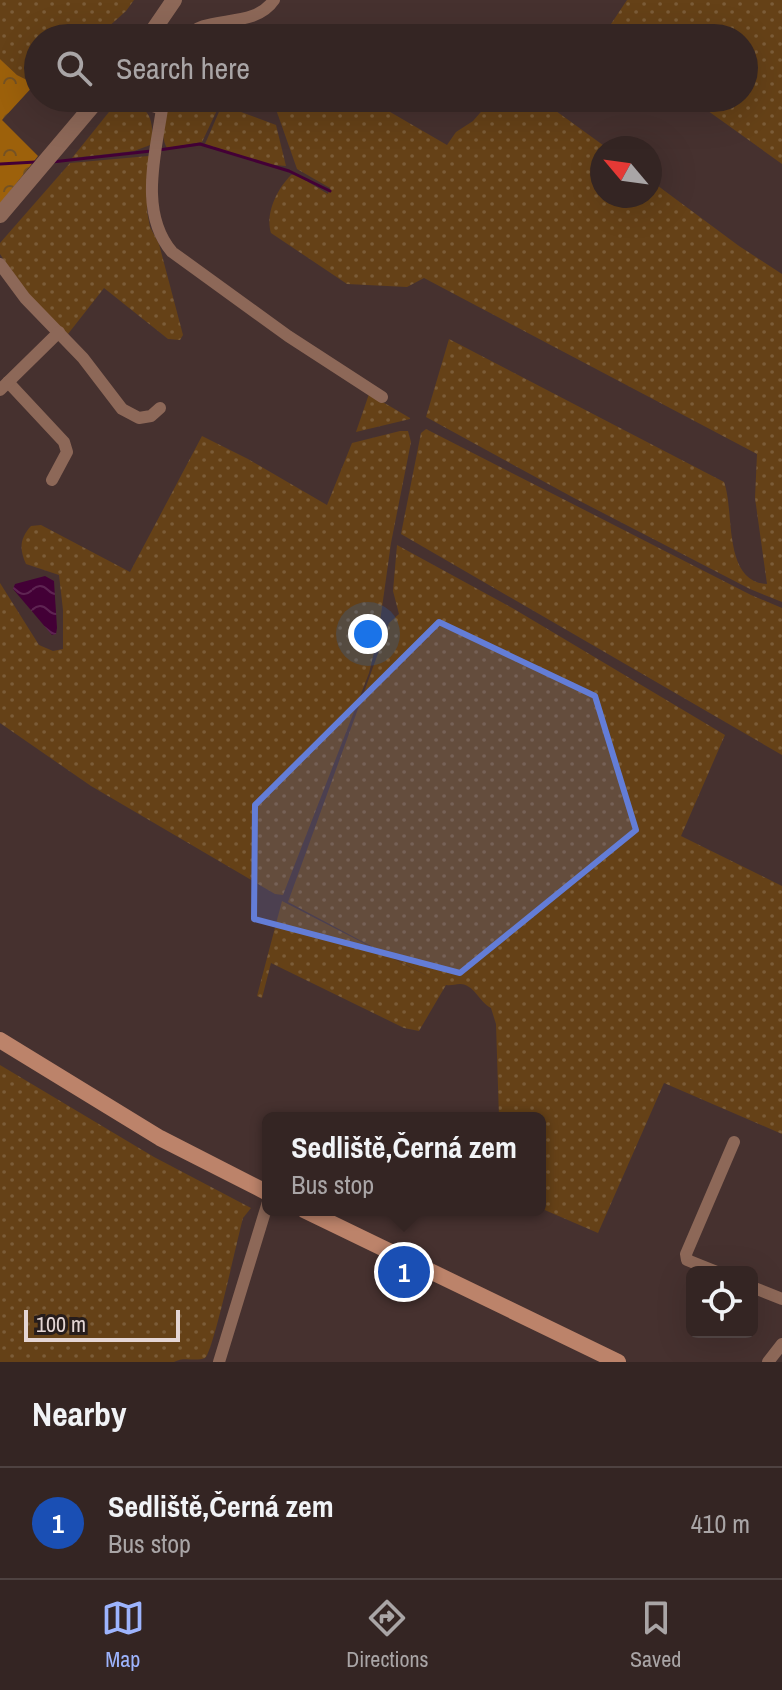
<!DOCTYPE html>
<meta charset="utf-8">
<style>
body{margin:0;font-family:"Archivo Narrow",sans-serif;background:#3c2d2b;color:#f1f3f6}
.controls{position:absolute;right:24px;bottom:24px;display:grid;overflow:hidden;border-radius:12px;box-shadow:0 8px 32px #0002}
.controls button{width:72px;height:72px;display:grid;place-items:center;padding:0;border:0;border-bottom:2px solid #4e4241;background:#342523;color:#f1f3f6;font:40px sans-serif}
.compass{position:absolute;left:590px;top:136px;width:72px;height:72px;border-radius:50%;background:#342523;box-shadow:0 8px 32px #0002;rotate:299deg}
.scale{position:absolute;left:24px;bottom:20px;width:156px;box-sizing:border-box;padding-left:8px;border:4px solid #e4d5d4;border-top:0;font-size:22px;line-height:28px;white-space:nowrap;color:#e4d5d4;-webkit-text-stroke:6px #261c1b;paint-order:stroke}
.you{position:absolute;left:368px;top:634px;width:28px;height:28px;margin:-20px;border:6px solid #fff;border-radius:50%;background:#1a73e8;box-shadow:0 0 0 12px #1a73e833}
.badge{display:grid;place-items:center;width:52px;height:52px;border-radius:50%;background:#9db4fd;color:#fff;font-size:26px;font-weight:700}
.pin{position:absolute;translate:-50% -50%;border:4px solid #fff;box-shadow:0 2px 8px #0006}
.popup{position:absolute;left:262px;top:1112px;width:284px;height:104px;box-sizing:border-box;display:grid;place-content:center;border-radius:12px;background:#342523;filter:drop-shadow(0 2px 6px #0005);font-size:26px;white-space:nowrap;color:#a9a5a6}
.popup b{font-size:30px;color:#f1f3f6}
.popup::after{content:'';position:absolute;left:50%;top:100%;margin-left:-16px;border:16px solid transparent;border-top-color:#342523}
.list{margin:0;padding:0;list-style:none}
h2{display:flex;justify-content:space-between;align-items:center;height:104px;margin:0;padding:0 32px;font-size:34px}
h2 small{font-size:26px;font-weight:400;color:#a9a5a6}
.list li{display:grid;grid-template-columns:52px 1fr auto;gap:24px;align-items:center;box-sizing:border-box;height:112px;padding:0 32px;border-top:2px solid #4e4241}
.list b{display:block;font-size:30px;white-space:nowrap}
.list p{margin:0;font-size:26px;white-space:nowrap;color:#a9a5a6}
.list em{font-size:26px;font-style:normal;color:#a9a5a6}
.icon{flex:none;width:44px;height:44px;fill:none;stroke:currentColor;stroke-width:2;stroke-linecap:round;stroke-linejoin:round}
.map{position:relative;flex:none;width:782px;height:1362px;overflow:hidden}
.search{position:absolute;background:#342523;box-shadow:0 8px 32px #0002;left:24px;right:24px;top:24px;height:88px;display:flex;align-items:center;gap:20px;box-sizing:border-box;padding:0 28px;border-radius:44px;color:#a9a5a6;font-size:30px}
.sheet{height:216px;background:#342523}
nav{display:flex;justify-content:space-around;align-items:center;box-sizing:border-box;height:112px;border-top:2px solid #4e4241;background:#342523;font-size:22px;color:#a9a5a6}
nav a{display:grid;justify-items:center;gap:4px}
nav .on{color:#9db4fd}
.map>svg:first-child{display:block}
.grass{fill:url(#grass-dots)}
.forest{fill:url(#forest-crowns)}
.water{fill:url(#water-waves)}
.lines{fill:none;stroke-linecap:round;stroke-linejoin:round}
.stream{stroke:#430036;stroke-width:3}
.minor{stroke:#8d6858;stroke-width:12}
.tertiary{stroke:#8d6858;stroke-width:16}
.secondary{stroke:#bc836a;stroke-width:16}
.marked{fill:#637dd7;fill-opacity:0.2;stroke:#637dd7;stroke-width:6;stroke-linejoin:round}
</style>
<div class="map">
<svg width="782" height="1362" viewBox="0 0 782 1362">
<defs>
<pattern id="grass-dots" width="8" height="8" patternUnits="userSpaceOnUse" patternTransform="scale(2)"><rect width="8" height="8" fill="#654117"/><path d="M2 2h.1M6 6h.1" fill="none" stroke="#7b5c38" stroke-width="1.8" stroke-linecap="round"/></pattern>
<pattern id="forest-crowns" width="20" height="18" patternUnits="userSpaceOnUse" patternTransform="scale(2)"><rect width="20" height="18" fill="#9d610b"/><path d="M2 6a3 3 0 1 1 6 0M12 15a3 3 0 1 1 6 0" fill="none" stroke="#755223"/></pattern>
<pattern id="water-waves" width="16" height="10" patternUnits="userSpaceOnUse" patternTransform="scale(2)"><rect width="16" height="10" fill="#430036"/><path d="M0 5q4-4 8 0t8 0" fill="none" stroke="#5e2452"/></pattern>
</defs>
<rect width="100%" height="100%" fill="#46312f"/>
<!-- grass -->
<g class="grass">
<path d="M 0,0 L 134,0 L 126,11 L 96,38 L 38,38 L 38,82 L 35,84 L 17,75 L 0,59 Z"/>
<path d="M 627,0 L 782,0 L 782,164 L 690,98 L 744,98 L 744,38 L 607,38 L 603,36 Z"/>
<path d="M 170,98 L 204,98 L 220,104 L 202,142 L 167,148 C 159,135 164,112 170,98 Z"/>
<path d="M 272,98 L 366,98 L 447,145 L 456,132 L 473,121 L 493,98 L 538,98 L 607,148 L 602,148 L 602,196 L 650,196 L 650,180 L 739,246 L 782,274 L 782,602 L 750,589 L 574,498 L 426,417 L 449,339 L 724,482 C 735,511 722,582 767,584 L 755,498 L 757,454 L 424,278 L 407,287 L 347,284 L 271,233 C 265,214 277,189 291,175 L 295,174 L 328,194 L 330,188 L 297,169 Z"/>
<path d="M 117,102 C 150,105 152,114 153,144 L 134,151 L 72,158 Z"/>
<path d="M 222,105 L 276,125 L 286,166 L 263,164 L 205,144 Z"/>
<path d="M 149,156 L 147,211 L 150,227 L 159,244 L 183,335 L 180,340 L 168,339 L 104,288 L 68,334 L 29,297 L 0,254 L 0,243 L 70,163 Z"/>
<path d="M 369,394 L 410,418 L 410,419 L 356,432 Z"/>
<path d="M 426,429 L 751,595 L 782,608 L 782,755 L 401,534 L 421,433 Z"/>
<path d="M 400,431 L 408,431 L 411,442 L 391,543 L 378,636 L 369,673 L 283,895 L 275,894 L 91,786 L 0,723 L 0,583 L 39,645 L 53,651 L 63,649 L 63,610 L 59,575 L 26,564 C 19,549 20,538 31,526 L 41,525 L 130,572 L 202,436 L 248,459 L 327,505 L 352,443 Z"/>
<path d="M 397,545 L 514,609 L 725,735 L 681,836 L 782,886 L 782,1134 L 664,1083 L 598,1233 L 540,1208 L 540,1118 L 499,1118 L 496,1024 L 491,1008 C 479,1002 474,984 460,984 C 455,984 451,986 446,985 L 419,1031 L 404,1028 L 271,963 L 262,998 L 257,996 L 282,901 L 435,980 L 288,902 L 384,637 L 389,623 L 399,614 L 393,591 Z"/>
<path d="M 0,1065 L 154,1157 L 251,1208 L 243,1218 C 238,1236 213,1353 205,1358 C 195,1362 184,1356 174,1362 L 0,1362 Z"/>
</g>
<!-- forest -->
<path class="forest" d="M 0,59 L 17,75 L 35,84 L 2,120 L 38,156 L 0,204 Z"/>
<!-- water -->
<path class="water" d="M 45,576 L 54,581 L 57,628 L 56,634 L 52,635 L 13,589 L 15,584 Z"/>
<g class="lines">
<!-- stream -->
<g class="stream">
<path d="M 159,150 L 200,144 L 289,171 L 330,191"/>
<path d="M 52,162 L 151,151"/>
<path d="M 0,164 L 36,162"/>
</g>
<!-- minor -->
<g class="minor">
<path d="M 187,38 C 203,13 253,31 274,0"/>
<path d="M 129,98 L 162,109 L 165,98"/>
<path d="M 162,109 C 155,156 139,213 172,252 L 288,336 L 382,397"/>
<path d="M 0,264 L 25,298 L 83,358 L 122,409 L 139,418 L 151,416 L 160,408"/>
<path d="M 8,382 L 64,442 L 67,452 L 52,480"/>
<path d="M 0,390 L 59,332"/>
<path d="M 717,1272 L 687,1260 L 686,1254 L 734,1142"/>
<path d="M 752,1287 L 782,1299"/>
<path d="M 219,1362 L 268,1202"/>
<path d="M 768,1362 L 782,1344"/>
</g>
<!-- tertiary -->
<g class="tertiary">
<path d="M 148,38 L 174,0"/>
<path d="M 0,215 L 99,98"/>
</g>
<!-- secondary -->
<g class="secondary">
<path d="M 0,1040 L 160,1138 L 268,1193"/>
<path d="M 304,1210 L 618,1362"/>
</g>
</g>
<!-- marked area -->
<path class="marked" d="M 439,622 L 595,696 L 636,830 L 460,973 L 254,919 L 255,805 Z"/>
</svg>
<div class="controls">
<button><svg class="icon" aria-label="locate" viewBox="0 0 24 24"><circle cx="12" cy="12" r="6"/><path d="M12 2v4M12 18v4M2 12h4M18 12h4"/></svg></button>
</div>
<svg class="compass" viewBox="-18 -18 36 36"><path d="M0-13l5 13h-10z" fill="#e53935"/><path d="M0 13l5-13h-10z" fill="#a9a5a6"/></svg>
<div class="scale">100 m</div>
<div class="you"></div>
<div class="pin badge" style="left:404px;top:1272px;background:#1a4fb4">1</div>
<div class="popup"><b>Sedliště,Černá zem</b>Bus stop</div>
<div class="search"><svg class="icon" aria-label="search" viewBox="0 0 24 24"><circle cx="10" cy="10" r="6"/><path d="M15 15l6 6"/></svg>Search here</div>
</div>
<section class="sheet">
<h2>Nearby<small></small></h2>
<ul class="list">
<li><span class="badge" style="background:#1a4fb4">1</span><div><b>Sedliště,Černá zem</b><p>Bus stop</p></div><em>410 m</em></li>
</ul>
</section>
<nav>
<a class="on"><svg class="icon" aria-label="map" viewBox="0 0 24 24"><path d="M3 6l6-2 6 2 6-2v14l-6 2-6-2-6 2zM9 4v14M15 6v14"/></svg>Map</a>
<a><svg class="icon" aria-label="directions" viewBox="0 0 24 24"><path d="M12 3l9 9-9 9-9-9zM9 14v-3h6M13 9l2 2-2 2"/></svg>Directions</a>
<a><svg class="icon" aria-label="saved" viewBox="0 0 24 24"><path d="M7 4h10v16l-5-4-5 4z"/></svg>Saved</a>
</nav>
